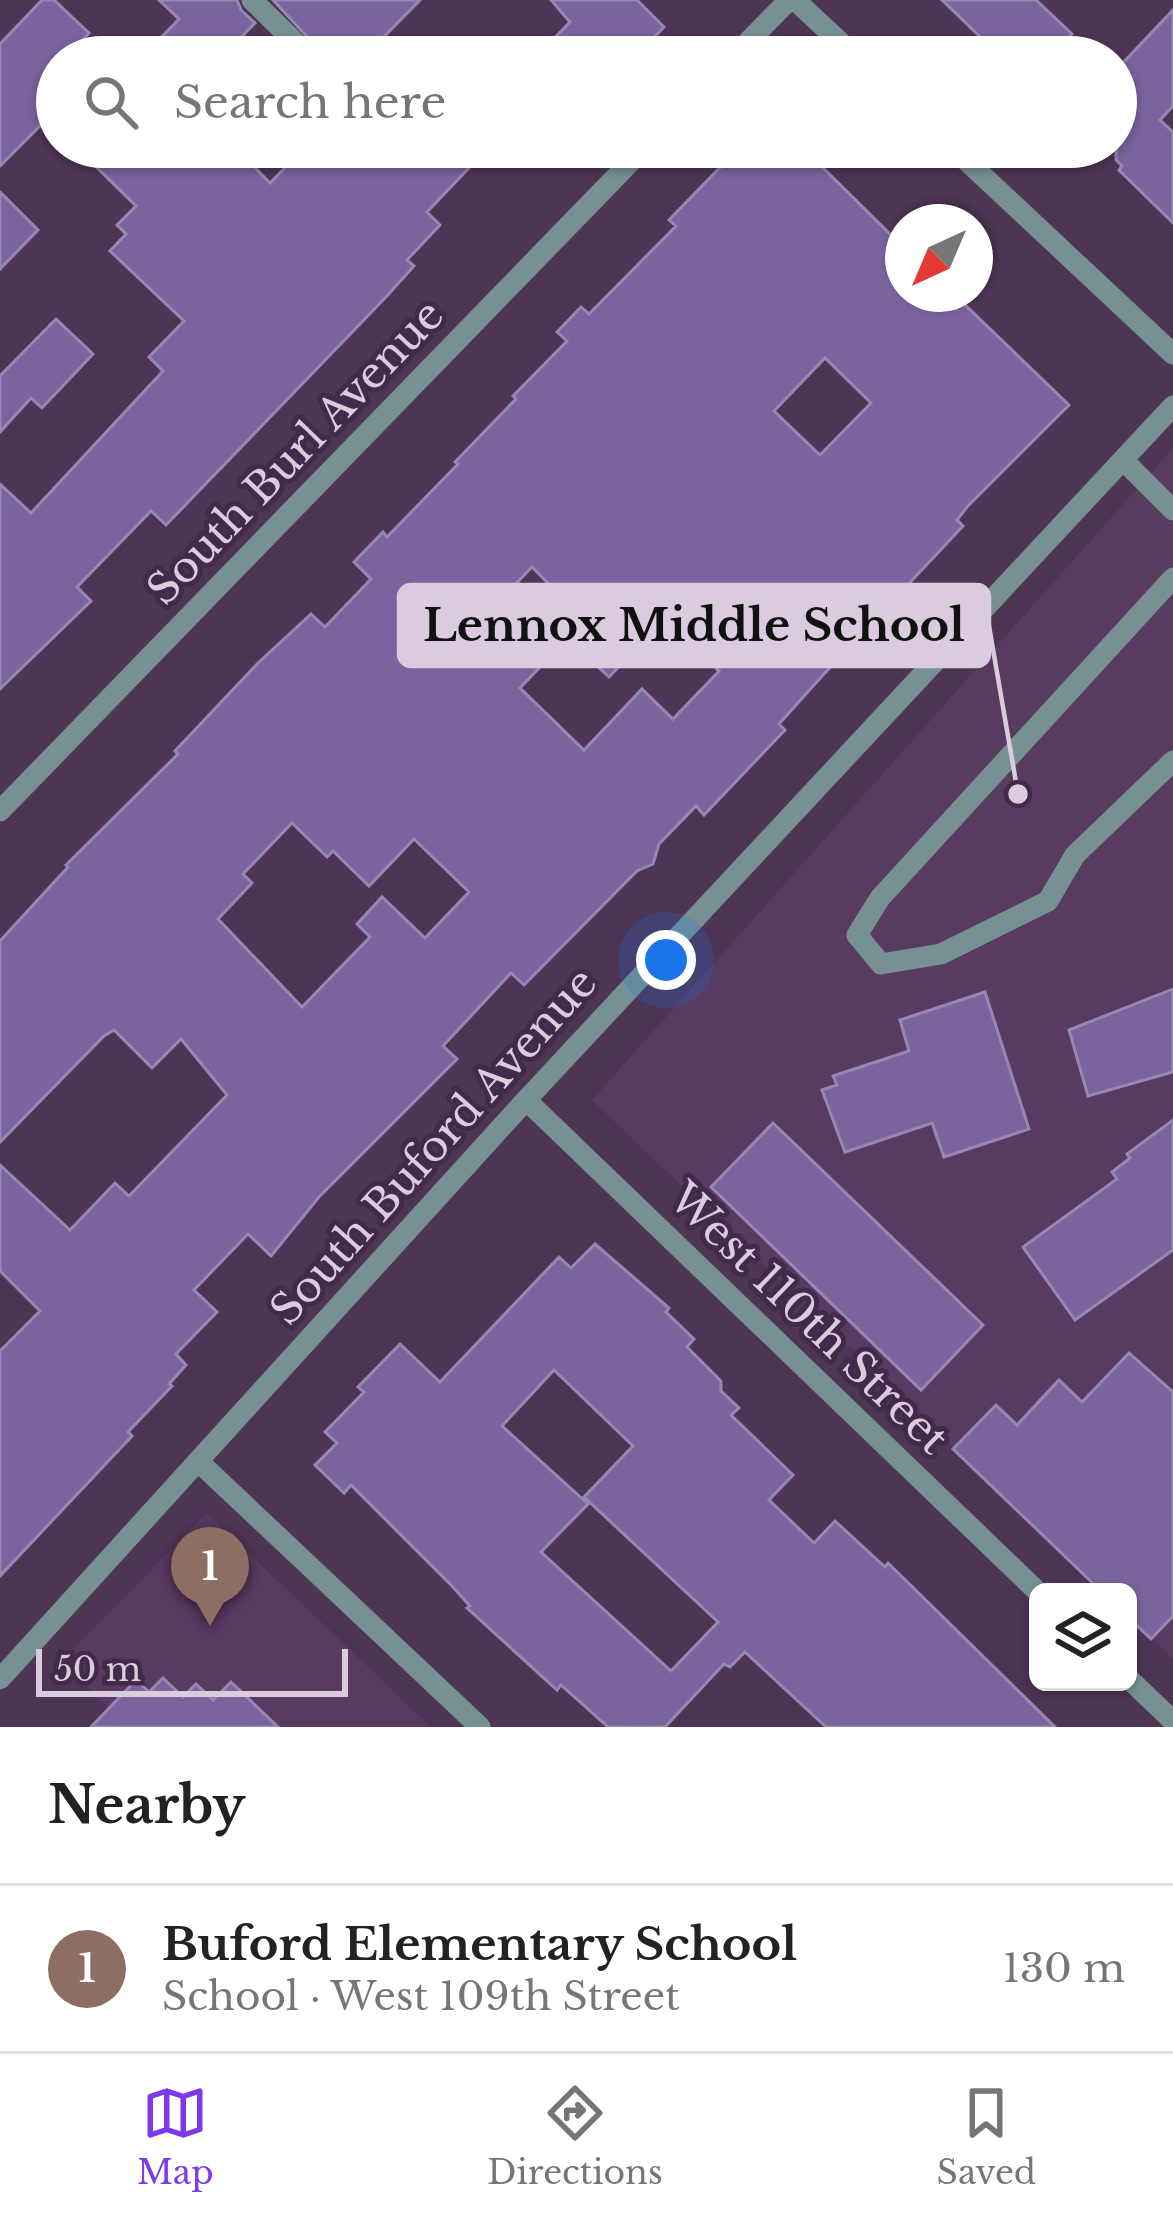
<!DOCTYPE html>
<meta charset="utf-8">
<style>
body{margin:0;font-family:"Libre Baskerville",serif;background:#f2f2f2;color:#222}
.controls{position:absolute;right:36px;bottom:36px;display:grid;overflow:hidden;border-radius:18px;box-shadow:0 3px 9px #0004}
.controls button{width:108px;height:108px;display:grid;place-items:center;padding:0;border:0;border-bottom:3px solid #e0e0e0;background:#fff;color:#222;font:60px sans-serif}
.compass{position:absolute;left:885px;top:204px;width:108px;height:108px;border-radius:50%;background:#fff;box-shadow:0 3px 9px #0004;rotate:224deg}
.scale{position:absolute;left:36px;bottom:30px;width:312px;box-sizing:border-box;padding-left:12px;border:6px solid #dbcbdf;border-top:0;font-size:33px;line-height:42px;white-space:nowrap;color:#dbcbdf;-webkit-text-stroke:9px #43294a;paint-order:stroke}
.you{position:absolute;left:666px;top:960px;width:42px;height:42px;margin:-30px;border:9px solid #fff;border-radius:50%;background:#1a73e8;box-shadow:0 0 0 18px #1a73e833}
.badge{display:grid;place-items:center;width:78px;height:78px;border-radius:50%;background:#7c3aed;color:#fff;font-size:39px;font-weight:700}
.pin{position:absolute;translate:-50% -99px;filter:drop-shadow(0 3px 6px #0008)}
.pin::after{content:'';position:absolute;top:63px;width:42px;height:36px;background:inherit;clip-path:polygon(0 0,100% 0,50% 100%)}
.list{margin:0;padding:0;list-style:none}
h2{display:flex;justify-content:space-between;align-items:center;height:156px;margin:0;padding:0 48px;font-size:51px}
h2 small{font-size:39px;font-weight:400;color:#767676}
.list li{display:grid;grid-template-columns:78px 1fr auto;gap:36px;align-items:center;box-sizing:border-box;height:168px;padding:0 48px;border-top:3px solid #e0e0e0}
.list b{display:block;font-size:45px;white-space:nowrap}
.list p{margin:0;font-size:39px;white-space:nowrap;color:#767676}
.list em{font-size:39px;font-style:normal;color:#767676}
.icon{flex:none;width:66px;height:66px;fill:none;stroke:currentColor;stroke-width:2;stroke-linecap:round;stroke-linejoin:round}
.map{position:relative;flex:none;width:1173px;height:1727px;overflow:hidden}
.search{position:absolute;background:#fff;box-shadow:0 3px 9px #0004;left:36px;right:36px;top:36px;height:132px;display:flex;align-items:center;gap:30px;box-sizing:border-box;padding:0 42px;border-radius:66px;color:#767676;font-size:45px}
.sheet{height:324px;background:#fff}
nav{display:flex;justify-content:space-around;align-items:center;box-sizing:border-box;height:168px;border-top:3px solid #e0e0e0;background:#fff;font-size:33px;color:#767676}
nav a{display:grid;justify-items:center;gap:6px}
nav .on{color:#7c3aed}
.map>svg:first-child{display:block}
.built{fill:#593a61}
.building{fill:#79649e;stroke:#9688b3;stroke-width:3;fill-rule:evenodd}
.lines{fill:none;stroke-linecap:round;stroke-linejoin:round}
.minor{stroke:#779192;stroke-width:21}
.labels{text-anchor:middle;stroke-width:10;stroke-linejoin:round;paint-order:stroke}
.street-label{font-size:42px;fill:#dbcbdf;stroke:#43294a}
.leader{fill:none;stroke:#dbcbdf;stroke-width:4.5}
.callout-dot{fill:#dbcbdf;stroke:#43294a;stroke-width:4.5}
.callout{fill:#dbcbdf;stroke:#dbcbdf;stroke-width:4.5}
.callout-label{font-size:45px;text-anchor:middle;font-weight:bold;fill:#111}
</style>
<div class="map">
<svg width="1173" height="1727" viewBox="0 0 1173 1727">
<rect width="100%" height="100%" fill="#4e3455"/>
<!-- built -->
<g class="built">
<path d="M 1173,448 L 1173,1659 L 1128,1615 L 1128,1592 L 1104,1592 L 592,1100 Z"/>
<path d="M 207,1513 L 431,1727 L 128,1727 L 61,1661 Z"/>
</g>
<!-- building -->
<g class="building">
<path d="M 42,0 L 54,0 L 89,33 L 67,57 L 57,57 L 57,109 L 0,166 L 0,44 Z"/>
<path d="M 159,0 L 237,0 L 241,10 L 255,23 L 222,57 L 142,57 L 179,19 Z"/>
<path d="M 273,0 L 420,0 L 364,57 L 326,57 Z"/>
<path d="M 551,0 L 637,0 L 664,27 L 635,57 L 536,57 L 570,22 Z"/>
<path d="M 942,0 L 1036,0 L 1072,34 L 1050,57 L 1001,57 Z"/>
<path d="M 1173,10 L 1173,106 L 1160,120 L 1173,132 L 1173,223 L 1119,170 L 1122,166 L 1116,160 L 1116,70 Z"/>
<path d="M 76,147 L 235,147 L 270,183 L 305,147 L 489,147 L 427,212 L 440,225 L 407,260 L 414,266 L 386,297 L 166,525 L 151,511 L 77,587 L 91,601 L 0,689 L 0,484 L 31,513 L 163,371 L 149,357 L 184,321 L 110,251 L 126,234 L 117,225 L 136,206 Z"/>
<path d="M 740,147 L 802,147 L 903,247 L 903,294 L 940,294 L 956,309 L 962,302 L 1069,405 L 967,507 L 957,520 L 963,526 L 823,675 L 779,724 L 785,730 L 704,815 L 696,806 L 659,844 L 653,864 L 637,871 L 524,985 L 511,973 L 443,1046 L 457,1059 L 319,1197 L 271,1256 L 248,1234 L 194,1290 L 217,1312 L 176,1354 L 186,1365 L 169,1384 L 172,1386 L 128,1432 L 132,1436 L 0,1576 L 0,1351 L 40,1311 L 0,1271 L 0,1165 L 70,1230 L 115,1183 L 129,1196 L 227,1095 L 181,1039 L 152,1068 L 114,1030 L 104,1036 L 0,1142 L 0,941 L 68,867 L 66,865 L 178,754 L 175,751 L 258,663 L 311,614 L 325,627 L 371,579 L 354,562 L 383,532 L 387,537 L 458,464 L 455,462 L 516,399 L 513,396 L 567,341 L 557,332 L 581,307 L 589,314 L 676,226 L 669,220 ZM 825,358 L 871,403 L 820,455 L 774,411 ZM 532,567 L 590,626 L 573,644 L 609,677 L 665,619 L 719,671 L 673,719 L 642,689 L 584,750 L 520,688 L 542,665 L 487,614 ZM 292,823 L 327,857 L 333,851 L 369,886 L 414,839 L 469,892 L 425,938 L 382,897 L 357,924 L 370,937 L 302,1007 L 218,919 L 252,883 L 243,874 Z"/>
<path d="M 0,192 L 38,230 L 0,269 Z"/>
<path d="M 56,319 L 93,354 L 42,408 L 31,398 L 0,432 L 0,376 Z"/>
<path d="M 1173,989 L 1173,1072 L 1088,1096 L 1069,1030 Z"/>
<path d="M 985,992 L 1029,1129 L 944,1157 L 932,1123 L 845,1152 L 822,1090 L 837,1085 L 833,1076 L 909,1051 L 900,1020 Z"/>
<path d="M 1173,1120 L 1173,1250 L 1075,1320 L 1023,1247 L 1117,1179 L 1112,1172 L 1130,1158 L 1127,1154 Z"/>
<path d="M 773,1123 L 983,1325 L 921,1390 L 711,1187 Z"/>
<path d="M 595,1244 L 669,1308 L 666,1312 L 694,1339 L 687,1347 L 721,1381 L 721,1391 L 739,1408 L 731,1415 L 793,1475 L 769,1500 L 814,1543 L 835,1521 L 885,1567 L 888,1563 L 1055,1727 L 826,1727 L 745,1652 L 730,1667 L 724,1664 L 665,1727 L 608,1727 L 561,1685 L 557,1690 L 467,1608 L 470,1606 L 451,1585 L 351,1485 L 344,1493 L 315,1465 L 337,1443 L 325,1432 L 364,1392 L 358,1387 L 400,1344 L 440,1382 L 559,1257 L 571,1268 ZM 554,1370 L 633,1446 L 584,1497 L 718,1622 L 671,1671 L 541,1552 L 588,1504 L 502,1426 Z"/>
<path d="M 1129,1353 L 1173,1392 L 1173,1616 L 1151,1639 L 1128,1617 L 1128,1592 L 1102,1592 L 953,1449 L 996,1405 L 1017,1425 L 1059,1380 L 1082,1402 Z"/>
<path d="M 163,1678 L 183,1697 L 196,1684 L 213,1700 L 231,1682 L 278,1727 L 91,1727 L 136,1680 L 149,1692 Z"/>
</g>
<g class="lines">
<!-- minor -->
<g class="minor">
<path d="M 252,0 L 301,48 L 300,57"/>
<path d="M 795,0 L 856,57"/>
<path d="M 733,57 L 789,0"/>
<path d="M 952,147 L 1173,354"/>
<path d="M 1123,460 L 1173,510"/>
<path d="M 1173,578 L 880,898 L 857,935 L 881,964 L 941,954 L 1048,901 L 1075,855 L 1173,761"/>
<path d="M 0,811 L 645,147"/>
<path d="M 526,1100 L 1038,1592"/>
<path d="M 199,1462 L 480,1727"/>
<path d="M 1128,1678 L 1173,1721"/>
<path d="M 0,1679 L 526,1100 L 1173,406"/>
</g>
</g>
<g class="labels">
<!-- street labels -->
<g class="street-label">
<text transform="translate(295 452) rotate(-46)" y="15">South Burl Avenue</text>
<text transform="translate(433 1146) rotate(-48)" y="15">South Buford Avenue</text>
<text transform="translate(809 1318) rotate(44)" y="15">West 110th Street</text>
</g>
</g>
<!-- callouts -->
<path class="leader" d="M1018 794L989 626"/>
<circle class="callout-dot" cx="1018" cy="794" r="12"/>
<rect class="callout" x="399" y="585" width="590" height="81" rx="12"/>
<g class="callout-label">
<text x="694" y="641">Lennox Middle School</text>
</g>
</svg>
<div class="controls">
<button><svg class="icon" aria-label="layers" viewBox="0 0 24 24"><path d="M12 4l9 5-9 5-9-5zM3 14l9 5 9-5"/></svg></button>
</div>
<svg class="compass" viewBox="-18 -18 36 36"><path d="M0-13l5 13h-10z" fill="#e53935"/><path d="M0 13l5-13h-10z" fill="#767676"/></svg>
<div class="scale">50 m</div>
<div class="you"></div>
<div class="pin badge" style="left:210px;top:1626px;background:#8d6e63">1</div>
<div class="search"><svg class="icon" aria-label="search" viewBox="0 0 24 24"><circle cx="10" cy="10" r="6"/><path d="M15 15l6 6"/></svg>Search here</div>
</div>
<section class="sheet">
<h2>Nearby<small></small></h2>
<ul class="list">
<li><span class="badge" style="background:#8d6e63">1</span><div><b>Buford Elementary School</b><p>School · West 109th Street</p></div><em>130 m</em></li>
</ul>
</section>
<nav>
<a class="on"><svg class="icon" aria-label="map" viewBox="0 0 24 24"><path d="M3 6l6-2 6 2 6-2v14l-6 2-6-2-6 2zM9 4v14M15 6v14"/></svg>Map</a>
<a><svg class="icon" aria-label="directions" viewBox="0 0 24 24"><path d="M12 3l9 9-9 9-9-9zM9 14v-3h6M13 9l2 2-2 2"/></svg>Directions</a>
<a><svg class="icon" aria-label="saved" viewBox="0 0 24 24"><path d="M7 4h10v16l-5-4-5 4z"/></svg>Saved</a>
</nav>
